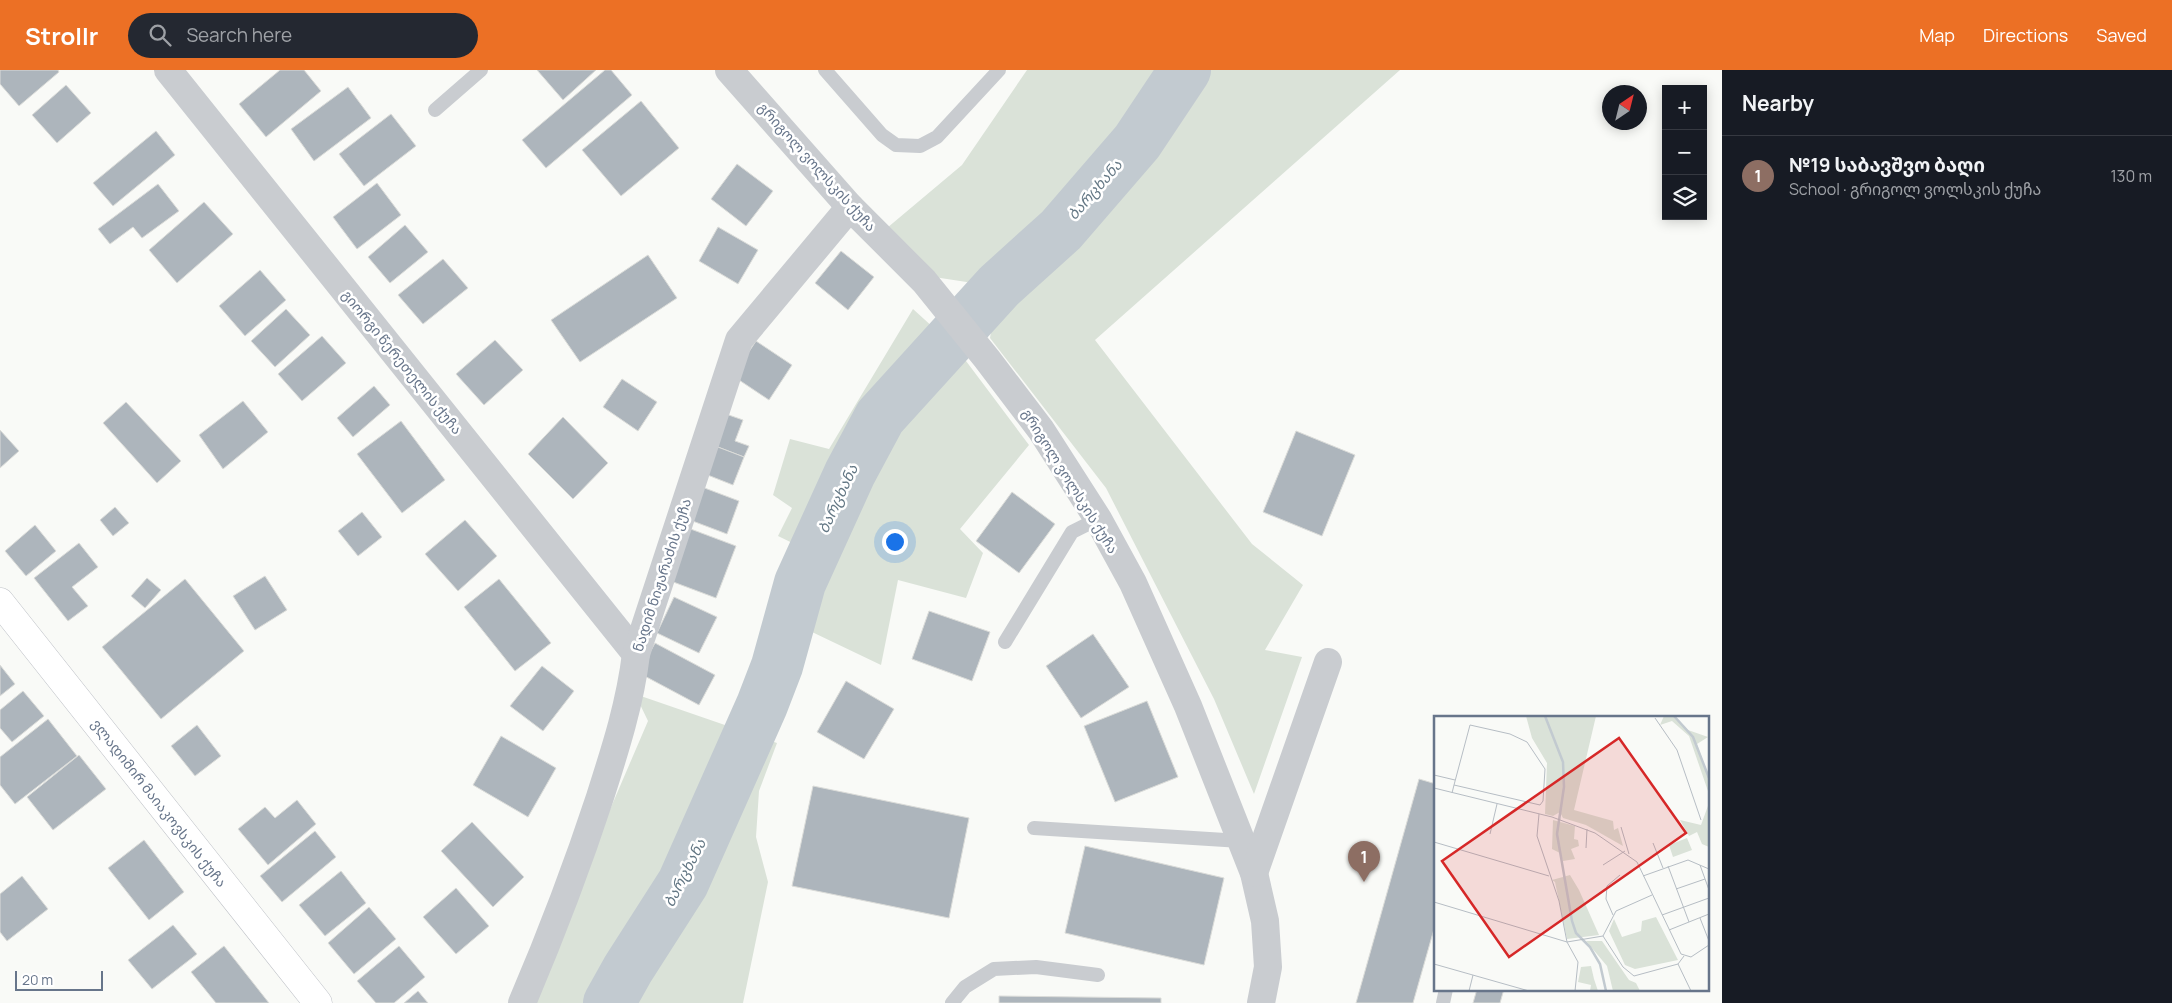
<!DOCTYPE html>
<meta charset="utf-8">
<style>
body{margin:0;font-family:Manrope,"Noto Sans Georgian",sans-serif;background:#242831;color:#f1f3f6}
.controls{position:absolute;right:15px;top:15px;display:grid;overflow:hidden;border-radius:0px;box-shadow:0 2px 12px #0003}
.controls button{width:45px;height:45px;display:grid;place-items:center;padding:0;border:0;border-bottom:1px solid #363941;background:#171b24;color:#f1f3f6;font:25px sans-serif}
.compass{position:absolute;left:1602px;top:15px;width:45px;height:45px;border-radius:50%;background:#171b24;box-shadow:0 2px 12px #0003;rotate:35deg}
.scale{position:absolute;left:15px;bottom:12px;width:88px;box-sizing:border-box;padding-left:5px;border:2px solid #67758a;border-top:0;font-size:14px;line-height:18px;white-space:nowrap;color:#67758a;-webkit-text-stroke:4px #fff;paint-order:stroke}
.you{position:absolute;left:894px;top:471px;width:18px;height:18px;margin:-12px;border:4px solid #fff;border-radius:50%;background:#1a73e8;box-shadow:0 0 0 8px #1a73e833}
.badge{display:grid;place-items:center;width:32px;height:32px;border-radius:50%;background:#ec7025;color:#fff;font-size:16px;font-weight:700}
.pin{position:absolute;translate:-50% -41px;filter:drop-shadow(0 1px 2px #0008)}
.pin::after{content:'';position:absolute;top:26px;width:18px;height:15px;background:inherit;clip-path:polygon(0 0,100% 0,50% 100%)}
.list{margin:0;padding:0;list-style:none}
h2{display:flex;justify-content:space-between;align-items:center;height:65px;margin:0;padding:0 20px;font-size:21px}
h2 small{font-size:16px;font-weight:400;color:#9ea1a6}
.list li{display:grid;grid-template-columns:32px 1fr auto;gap:15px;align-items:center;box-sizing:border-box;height:80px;padding:0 20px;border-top:1px solid #363941}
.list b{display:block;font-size:19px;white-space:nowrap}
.list p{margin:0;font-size:16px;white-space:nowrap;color:#9ea1a6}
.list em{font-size:16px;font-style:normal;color:#9ea1a6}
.icon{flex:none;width:28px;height:28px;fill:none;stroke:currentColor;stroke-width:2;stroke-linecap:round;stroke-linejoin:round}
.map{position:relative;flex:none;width:1722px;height:933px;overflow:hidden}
header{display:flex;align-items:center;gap:30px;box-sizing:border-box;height:70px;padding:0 25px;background:#ec7025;color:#fff}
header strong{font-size:24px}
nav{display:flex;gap:28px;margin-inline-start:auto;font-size:18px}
.search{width:350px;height:45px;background:#242831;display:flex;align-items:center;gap:12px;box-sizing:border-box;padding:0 18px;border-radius:28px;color:#9ea1a6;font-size:19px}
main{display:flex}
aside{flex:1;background:#171b24}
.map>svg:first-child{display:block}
.green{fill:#dae2d8}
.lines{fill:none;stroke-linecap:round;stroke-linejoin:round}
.river{stroke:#c2cad0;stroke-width:52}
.building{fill:#adb5bc;stroke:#dbdcd9}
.secondary-casing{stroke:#bec1c7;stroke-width:29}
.service{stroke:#c9ccd0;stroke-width:14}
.minor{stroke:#c9ccd0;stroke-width:28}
.secondary{stroke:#fff;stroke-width:28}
.labels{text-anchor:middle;stroke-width:5;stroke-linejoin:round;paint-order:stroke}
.street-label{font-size:14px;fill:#67758a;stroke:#fff}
.water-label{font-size:15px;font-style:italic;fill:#637784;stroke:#fff}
.inset-river{fill:none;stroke:#c2cad0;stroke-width:2.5}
.inset-road{fill:none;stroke:#b6bdc4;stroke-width:1}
.view{fill:#d62828;fill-opacity:0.15;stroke:#d62828;stroke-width:2.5}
.inset-edge{fill:none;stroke:#67758a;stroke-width:2.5}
</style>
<header>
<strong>Strollr</strong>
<div class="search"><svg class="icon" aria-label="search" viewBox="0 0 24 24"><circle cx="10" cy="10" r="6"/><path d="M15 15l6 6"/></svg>Search here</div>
<nav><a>Map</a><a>Directions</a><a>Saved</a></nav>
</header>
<main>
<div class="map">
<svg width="1722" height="933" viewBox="0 0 1722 933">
<rect width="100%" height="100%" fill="#f9faf7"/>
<!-- green -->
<g class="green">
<path d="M 1027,0 L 1400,0 L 1095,270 L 1252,474 L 1303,515 L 1265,580 L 1302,587 L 1254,724 L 1214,629 L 1106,418 L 990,268 L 999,217 L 934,207 L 887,158 L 962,95 Z"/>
<path d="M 913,239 L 957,279 L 1029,375 L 960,459 L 983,483 L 966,528 L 898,510 L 881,595 L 789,551 L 800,513 L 813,483 L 778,466 L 792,438 L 773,425 L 790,369 L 829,379 Z"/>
<path d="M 635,624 L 777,673 L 759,721 L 756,767 L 768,812 L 743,933 L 527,933 L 648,651 Z"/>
</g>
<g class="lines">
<!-- river -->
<path class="river" d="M 609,933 L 628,899 L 683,813 L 762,635 L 777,596 L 800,513 L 850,403 L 880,347 L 999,216 L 1061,160 L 1137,72 L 1185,0"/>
</g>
<!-- building -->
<g class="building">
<path d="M 0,0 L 58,0 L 59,2 L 19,36 L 0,14 Z"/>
<path d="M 280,0 L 304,0 L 321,21 L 266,67 L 239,34 Z"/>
<path d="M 537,0 L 596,0 L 563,30 Z"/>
<path d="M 605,0 L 611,0 L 632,25 L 546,98 L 522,70 Z"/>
<path d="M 66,15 L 91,43 L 57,73 L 32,45 Z"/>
<path d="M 348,17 L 371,48 L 314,91 L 291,59 Z"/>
<path d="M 641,31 L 679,78 L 621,126 L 582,80 Z"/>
<path d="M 391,44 L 416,76 L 364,116 L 339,84 Z"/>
<path d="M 156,61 L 175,85 L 113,136 L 93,113 Z"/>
<path d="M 737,94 L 773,121 L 746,156 L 711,129 Z"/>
<path d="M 377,113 L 401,145 L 357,179 L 333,147 Z"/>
<path d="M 158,114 L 179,141 L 142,168 L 133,157 L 110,174 L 98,159 Z"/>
<path d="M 204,132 L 233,164 L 177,213 L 149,180 Z"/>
<path d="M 405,155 L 428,182 L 390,213 L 368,187 Z"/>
<path d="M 718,157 L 758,180 L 738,214 L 699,191 Z"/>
<path d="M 841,181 L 874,207 L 848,240 L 815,213 Z"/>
<path d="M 648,185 L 677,228 L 580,292 L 551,250 Z"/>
<path d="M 443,189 L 468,218 L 423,254 L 398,225 Z"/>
<path d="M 260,200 L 286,230 L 245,266 L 219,236 Z"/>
<path d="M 286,239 L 310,265 L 275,297 L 251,271 Z"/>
<path d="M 322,266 L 346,293 L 302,331 L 278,304 Z"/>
<path d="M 495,270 L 523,300 L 484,335 L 456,304 Z"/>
<path d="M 756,271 L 792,295 L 769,330 L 733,306 Z"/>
<path d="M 622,309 L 657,332 L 638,361 L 603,337 Z"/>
<path d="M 374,316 L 390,335 L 353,367 L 337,348 Z"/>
<path d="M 243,331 L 268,362 L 223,399 L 199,365 Z"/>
<path d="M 126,332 L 181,391 L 157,413 L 103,353 Z"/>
<path d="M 723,343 L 743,350 L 735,371 L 749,376 L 744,387 L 710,374 Z"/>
<path d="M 563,347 L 608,393 L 573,429 L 528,384 Z"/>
<path d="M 401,351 L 445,410 L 402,443 L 357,384 Z"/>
<path d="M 0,360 L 19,381 L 0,398 Z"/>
<path d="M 1296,361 L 1355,385 L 1322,466 L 1263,442 Z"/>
<path d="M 710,374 L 744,387 L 733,415 L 700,402 Z"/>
<path d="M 694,414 L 739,431 L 727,464 L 682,447 Z"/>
<path d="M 1012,422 L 1055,454 L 1019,503 L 976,471 Z"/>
<path d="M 115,437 L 129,453 L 113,466 L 100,450 Z"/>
<path d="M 362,442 L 382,467 L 358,486 L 338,461 Z"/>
<path d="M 465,450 L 497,486 L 458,521 L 425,484 Z"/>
<path d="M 35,455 L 56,481 L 26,506 L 5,481 Z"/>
<path d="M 688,458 L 736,476 L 716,528 L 668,510 Z"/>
<path d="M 79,473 L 98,497 L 72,517 L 88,536 L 68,551 L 34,508 Z"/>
<path d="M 265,506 L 287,540 L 255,560 L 233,526 Z"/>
<path d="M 147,508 L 161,520 L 145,538 L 131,526 Z"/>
<path d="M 185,509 L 244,581 L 161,649 L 102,577 Z"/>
<path d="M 499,509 L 551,573 L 515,601 L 464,537 Z"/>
<path d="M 674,527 L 717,547 L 699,583 L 657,563 Z"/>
<path d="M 929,541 L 990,562 L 972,611 L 912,589 Z"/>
<path d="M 1093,564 L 1129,617 L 1081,648 L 1046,596 Z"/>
<path d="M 655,573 L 715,605 L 699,635 L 639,603 Z"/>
<path d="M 0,595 L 15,614 L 0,626 Z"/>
<path d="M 542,596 L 574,621 L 543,661 L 510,636 Z"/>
<path d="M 846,611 L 894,639 L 864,689 L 817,662 Z"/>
<path d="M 23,621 L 44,646 L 12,672 L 0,658 L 0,640 Z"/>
<path d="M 1147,631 L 1178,707 L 1115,732 L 1084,656 Z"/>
<path d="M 48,649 L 77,686 L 15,734 L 0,715 L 0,687 Z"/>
<path d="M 197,655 L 221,686 L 195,706 L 171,676 Z"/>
<path d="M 501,666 L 556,698 L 528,747 L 473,715 Z"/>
<path d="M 79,685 L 106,719 L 53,760 L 27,727 Z"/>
<path d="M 1419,709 L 1436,714 L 1436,852 L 1413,933 L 1356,933 Z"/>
<path d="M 813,716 L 969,748 L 949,848 L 792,816 Z"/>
<path d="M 297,730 L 316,754 L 268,795 L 238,759 L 265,737 L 275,748 Z"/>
<path d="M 472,752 L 524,807 L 493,837 L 441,781 Z"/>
<path d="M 315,761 L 336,787 L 282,832 L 260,806 Z"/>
<path d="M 144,770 L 184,822 L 149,850 L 108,798 Z"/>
<path d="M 1085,776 L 1224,808 L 1204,895 L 1065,863 Z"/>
<path d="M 341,801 L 366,833 L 325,866 L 299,835 Z"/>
<path d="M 22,806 L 48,839 L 7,871 L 0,862 L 0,824 Z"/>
<path d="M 456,818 L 489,856 L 456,884 L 423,847 Z"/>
<path d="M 369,837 L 396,869 L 354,904 L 328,873 Z"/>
<path d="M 173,855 L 197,884 L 152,919 L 128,890 Z"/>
<path d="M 224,876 L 269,933 L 216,933 L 191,902 Z"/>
<path d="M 399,876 L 425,907 L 394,933 L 376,933 L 357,911 Z"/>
<path d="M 1477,919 L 1504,919 L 1500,933 L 1473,933 Z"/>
<path d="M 418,921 L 428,933 L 404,933 Z"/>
<path d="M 999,926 L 1161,928 L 1161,933 L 999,933 Z"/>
</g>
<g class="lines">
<!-- secondary casing -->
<g class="secondary-casing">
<path id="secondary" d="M 0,532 L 318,933"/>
</g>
<!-- service -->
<g class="service">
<path d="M 825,0 L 882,65 L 896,75 L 920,76 L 937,67 L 999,0"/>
<path d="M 435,40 L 481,0"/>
<path d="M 1005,572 L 1072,462 L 1098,449"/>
<path d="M 1034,758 L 1241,771"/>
<path d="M 952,933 L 965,917 L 994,899 L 1036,897 L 1098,905"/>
<path d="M 1443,933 L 1446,919"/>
</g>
<!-- minor -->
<g class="minor">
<path d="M 168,0 L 636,584"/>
<path d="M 729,0 L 850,137 L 924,211 L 987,289 L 1041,360 L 1098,449 L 1133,513 L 1188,636 L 1254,803 L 1265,851 L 1268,897 L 1261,933"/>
<path d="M 1254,803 L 1328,592"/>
<path d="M 522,933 C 551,865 577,797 600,727 C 615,680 630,634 636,584 L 739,270 L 850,137"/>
</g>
<!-- secondary -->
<use href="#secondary" class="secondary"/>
</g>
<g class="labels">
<!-- street labels -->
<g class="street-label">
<text transform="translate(817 97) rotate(48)" y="5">გრიგოლ ვოლსკის ქუჩა</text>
<text transform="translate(402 292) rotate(51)" y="5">გიორგი წერეთელის ქუჩა</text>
<text transform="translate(1070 411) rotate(58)" y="5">გრიგოლ ვოლსკის ქუჩა</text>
<text transform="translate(662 505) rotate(-72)" y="5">ნადიმ ნიჟარაძის ქუჩა</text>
<text transform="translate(159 733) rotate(52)" y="5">ვლადიმირ მაიაკოვსკის ქუჩა</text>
</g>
<!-- water labels -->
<g class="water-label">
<text transform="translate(1095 120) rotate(-49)" y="5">ბარცხანა</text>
<text transform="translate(838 429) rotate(-65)" y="5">ბარცხანა</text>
<text transform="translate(685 803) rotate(-63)" y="5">ბარცხანა</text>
</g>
</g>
<!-- overview -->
<g transform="translate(1434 646)">
<rect width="275" height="275" fill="#f9faf7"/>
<path d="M 92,0 L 162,0 L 140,94 L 179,105 L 180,114 L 184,112 L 189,130 L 152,109 L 129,102 L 126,96 L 119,100 L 111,98 L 113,47 L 98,22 ZM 230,0 L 240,0 L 254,14 L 274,21 L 263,28 L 275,62 L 275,78 L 255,20 L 238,5 L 226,9 ZM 275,87 L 275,131 L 268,128 L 263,116 L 255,120 L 246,104 L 267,109 ZM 119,104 L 141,110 L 140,123 L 144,124 L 145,130 L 137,133 L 141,143 L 129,145 L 126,137 L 118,133 ZM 253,122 L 258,134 L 239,141 L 235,129 ZM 136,159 L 145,174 L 165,219 L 133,223 L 121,166 L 118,164 ZM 222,201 L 244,244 L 201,253 L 191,249 L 175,215 L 180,203 L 188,221 L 207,215 L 208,205 ZM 152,225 L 168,225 L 195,264 L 202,267 L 206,275 L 179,275 L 173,250 ZM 157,250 L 160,263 L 164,275 L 156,275 L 157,269 L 144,266 L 147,251 Z" fill="#dae2d8"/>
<path class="inset-river" d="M 111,0 L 129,46 L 130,71 L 123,118 L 138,205 L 142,217 L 156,231 L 166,248 L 172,275M 240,0 L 259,21 L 275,62"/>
<path class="inset-road" d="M 221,2 L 243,34 L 267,104M 0,59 L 21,64M 0,72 L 118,101 L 161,117 L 203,146 L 247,238 L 257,241 L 275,229M 18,77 L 20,69 L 36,9 L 76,18 L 93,26 L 111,53 L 109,85 L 106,89 L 20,69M 105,98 L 103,120 L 125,185 L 133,226 L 169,220 L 182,195 L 218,179M 187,111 L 195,138M 56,118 L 63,88M 0,126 L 115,160M 219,127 L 229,152M 152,132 L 153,113M 169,149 L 191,135M 266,149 L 275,174M 234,150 L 255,206M 209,160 L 254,144 L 275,153M 242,173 L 271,163M 0,186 L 133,226 L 144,246 L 141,275M 179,199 L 172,183 L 173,170 L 186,159M 228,199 L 275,182M 266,202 L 275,225M 235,214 L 275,198M 169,220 L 189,251 L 200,260 L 244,248 L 250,240M 0,248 L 95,275M 244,248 L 257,275M 35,275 L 39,259"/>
<path class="view" d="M 185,22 L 252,117 L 75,241 L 8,145 Z"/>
<rect width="275" height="275" class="inset-edge"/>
</g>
</svg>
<div class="controls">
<button>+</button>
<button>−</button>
<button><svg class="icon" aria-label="layers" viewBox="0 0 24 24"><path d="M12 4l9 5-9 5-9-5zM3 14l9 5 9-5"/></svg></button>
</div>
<svg class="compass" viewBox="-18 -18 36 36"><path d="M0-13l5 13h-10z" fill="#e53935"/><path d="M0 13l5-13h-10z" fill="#9ea1a6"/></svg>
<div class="scale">20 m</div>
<div class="you"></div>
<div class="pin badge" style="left:1364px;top:812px;background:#8d6e63">1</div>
</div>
<aside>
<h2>Nearby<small></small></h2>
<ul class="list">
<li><span class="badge" style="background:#8d6e63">1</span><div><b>№19 საბავშვო ბაღი</b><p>School · გრიგოლ ვოლსკის ქუჩა</p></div><em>130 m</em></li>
</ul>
</aside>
</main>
